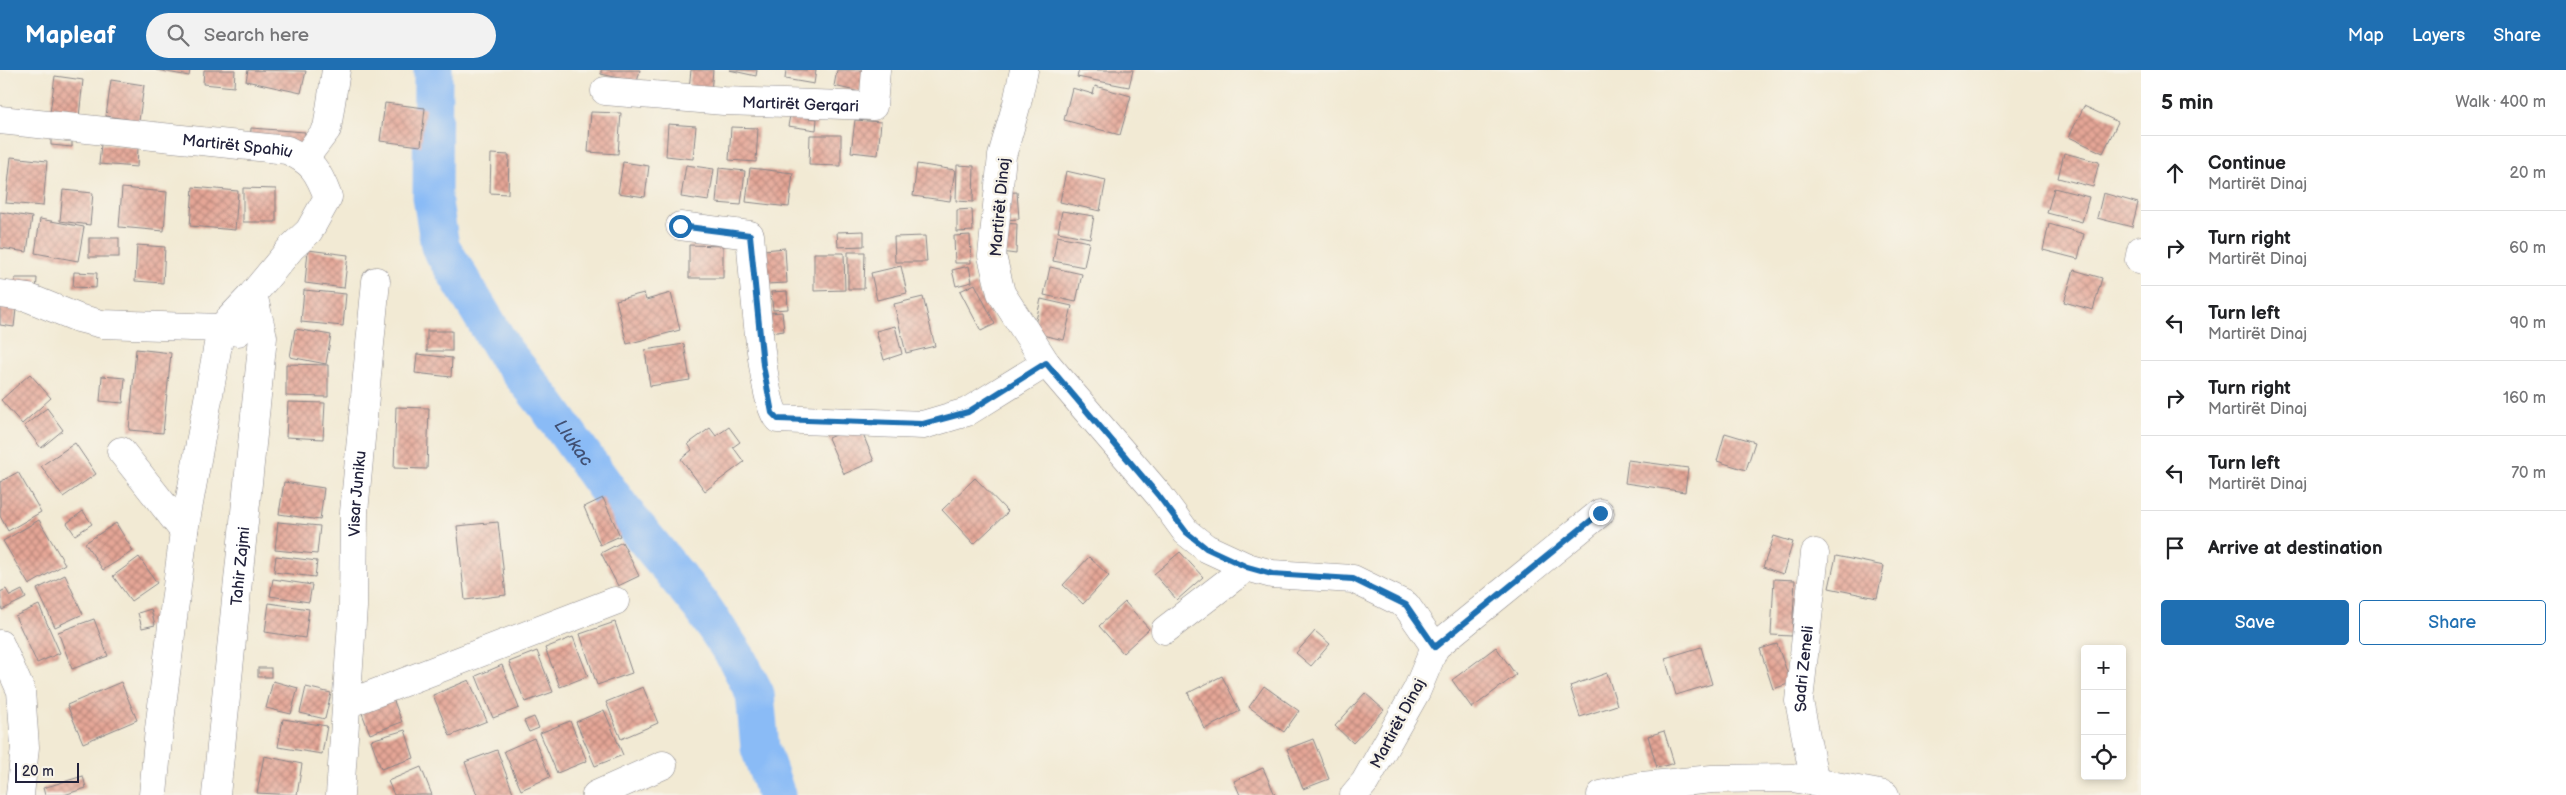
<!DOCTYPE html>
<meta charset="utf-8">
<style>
body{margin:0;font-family:"Balsamiq Sans",sans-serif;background:#f2f2f2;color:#202124}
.controls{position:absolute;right:15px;bottom:15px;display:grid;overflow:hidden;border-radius:5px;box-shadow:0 2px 8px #0003}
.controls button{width:45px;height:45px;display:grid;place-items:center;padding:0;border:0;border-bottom:1px solid #e0e0e0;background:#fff;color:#202124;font:25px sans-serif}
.scale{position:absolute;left:15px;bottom:12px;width:64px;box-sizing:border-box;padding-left:5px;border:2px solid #22223b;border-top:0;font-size:14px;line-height:18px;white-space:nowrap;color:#22223b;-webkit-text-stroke:4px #f7f3e8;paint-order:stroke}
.stop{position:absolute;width:15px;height:15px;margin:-11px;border:4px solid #1f6fb2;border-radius:50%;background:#fff}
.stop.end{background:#1f6fb2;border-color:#fff;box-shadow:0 1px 5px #0008}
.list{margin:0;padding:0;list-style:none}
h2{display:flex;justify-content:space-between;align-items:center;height:65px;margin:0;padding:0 20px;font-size:21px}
h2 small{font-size:16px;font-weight:400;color:#757577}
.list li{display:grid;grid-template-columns:32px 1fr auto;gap:15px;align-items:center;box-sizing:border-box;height:75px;padding:0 20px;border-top:1px solid #e0e0e0}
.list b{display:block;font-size:19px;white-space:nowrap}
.list p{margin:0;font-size:16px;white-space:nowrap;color:#757577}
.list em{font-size:16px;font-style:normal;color:#757577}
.actions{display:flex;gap:10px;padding:15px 20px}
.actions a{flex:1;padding:11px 0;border:1px solid #1f6fb2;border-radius:5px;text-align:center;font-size:18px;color:#1f6fb2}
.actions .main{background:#1f6fb2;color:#fff}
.icon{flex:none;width:28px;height:28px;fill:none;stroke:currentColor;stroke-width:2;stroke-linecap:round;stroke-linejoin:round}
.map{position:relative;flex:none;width:2141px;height:725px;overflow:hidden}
header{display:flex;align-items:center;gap:30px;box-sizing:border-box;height:70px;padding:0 25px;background:#1f6fb2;color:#fff}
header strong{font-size:24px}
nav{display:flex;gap:28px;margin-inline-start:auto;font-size:18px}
.search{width:350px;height:45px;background:#f2f2f2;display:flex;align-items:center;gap:12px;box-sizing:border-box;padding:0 18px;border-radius:28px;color:#757577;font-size:19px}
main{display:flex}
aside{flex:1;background:#fff}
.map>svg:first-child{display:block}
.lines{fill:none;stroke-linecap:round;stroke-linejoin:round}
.river{stroke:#8abbf6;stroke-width:39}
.building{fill:url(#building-cross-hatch)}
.minor-casing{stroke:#8a8688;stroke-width:29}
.minor{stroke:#fff;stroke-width:28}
.route{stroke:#1f6fb2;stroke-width:6}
.labels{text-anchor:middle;stroke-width:5;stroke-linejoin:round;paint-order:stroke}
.street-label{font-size:16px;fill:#22223b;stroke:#f7f3e8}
.water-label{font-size:18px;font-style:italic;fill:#415073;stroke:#f7f3e8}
</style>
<header>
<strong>Mapleaf</strong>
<div class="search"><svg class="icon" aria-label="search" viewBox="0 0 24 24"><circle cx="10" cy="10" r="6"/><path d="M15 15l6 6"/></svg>Search here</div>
<nav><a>Map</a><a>Layers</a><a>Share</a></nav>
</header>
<main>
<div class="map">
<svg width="2141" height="725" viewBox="0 0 2141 725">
<defs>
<pattern id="building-cross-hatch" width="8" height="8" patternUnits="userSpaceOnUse" patternTransform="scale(1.25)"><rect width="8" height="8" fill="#e5a696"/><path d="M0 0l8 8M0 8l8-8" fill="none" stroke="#b9877c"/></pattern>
</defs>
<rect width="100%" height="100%" fill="#f7f3e8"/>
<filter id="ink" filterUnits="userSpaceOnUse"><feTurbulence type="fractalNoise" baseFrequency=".02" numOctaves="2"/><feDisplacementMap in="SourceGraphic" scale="10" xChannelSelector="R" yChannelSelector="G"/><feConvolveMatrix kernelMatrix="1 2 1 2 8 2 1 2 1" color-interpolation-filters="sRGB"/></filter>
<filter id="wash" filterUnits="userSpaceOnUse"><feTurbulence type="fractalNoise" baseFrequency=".0096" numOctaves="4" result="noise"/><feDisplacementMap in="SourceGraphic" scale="20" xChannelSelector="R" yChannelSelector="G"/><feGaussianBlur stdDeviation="1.12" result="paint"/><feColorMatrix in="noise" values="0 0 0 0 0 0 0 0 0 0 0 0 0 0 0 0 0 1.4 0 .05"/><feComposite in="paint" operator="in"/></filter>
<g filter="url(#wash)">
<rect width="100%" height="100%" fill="#f2ead4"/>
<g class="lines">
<!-- river -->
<path class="river" id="s1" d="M 433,0 L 432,127 L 440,176 L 505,283 L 546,334 L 622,440 L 702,537 L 736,587 L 755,624 L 760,678 L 776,725"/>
</g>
<g id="blocks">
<!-- building -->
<g class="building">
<path d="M 156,0 L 190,0 L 189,6 Z"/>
<path d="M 204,0 L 235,0 L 234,17 L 203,14 Z"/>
<path d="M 248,0 L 306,1 L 301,23 L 246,11 Z"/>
<path d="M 601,0 L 640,0 L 637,12 L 601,4 Z"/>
<path d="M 691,0 L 713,0 L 711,22 L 689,19 Z"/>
<path d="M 729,0 L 757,0 L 756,6 Z"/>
<path d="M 786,0 L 816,0 L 814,14 L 785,9 Z"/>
<path d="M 837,0 L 864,0 L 860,22 L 834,16 Z"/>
<path d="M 1079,0 L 1133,0 L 1129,17 L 1077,7 Z"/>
<path d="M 55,6 L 83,10 L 79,47 L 50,43 Z"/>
<path d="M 111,10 L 144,15 L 139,51 L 106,46 Z"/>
<path d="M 1095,16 L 1131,26 L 1120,65 L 1064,50 L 1072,18 L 1093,24 Z"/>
<path d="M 385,33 L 425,38 L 421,76 L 380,71 Z"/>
<path d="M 2084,36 L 2118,52 L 2103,83 L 2069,67 Z"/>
<path d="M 591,42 L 621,43 L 618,84 L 588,82 Z"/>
<path d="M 790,46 L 817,49 L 816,60 L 788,56 Z"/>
<path d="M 855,50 L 881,52 L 878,85 L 851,82 Z"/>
<path d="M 668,54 L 696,56 L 693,89 L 666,86 Z"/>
<path d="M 731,57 L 758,58 L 756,92 L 729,90 Z"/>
<path d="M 251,58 L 305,62 L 304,78 L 250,74 Z"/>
<path d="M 810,65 L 841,65 L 841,96 L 809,95 Z"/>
<path d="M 51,68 L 72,71 L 72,77 L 51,75 Z"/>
<path d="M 101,74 L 138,78 L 137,97 L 99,94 Z"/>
<path d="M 2064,83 L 2099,92 L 2093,117 L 2058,108 Z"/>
<path d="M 491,84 L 509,85 L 508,124 L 490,123 Z"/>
<path d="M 11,87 L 47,91 L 43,136 L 6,133 Z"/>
<path d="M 623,92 L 649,96 L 645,127 L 618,123 Z"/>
<path d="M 917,94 L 955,100 L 950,131 L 913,126 Z"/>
<path d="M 686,95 L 714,99 L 709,131 L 681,127 Z"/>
<path d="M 957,95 L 974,96 L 973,132 L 956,131 Z"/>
<path d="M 719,98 L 745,101 L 741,135 L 716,133 Z"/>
<path d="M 750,98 L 793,103 L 789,137 L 746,132 Z"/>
<path d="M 1066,101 L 1106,110 L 1100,141 L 1060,132 Z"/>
<path d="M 193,117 L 238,121 L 235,160 L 190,156 Z"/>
<path d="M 122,118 L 167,122 L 164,161 L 119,157 Z"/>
<path d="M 243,118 L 276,119 L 276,152 L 243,152 Z"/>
<path d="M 2054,118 L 2089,127 L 2082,152 L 2047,143 Z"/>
<path d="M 63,120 L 93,123 L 90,155 L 60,151 Z"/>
<path d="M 1017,122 L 1019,149 L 1004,150 L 1003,123 Z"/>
<path d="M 2103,123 L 2138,133 L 2132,157 L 2097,148 Z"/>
<path d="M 972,139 L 973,161 L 957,162 L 957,140 Z"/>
<path d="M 1062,141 L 1094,146 L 1090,168 L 1058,162 Z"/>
<path d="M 0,142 L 32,147 L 27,182 L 0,178 Z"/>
<path d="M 40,149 L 84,157 L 78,191 L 35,183 Z"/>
<path d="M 1002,153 L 1017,154 L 1016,184 L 1001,182 Z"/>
<path d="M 2049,154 L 2084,164 L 2078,189 L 2043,180 Z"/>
<path d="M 864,161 L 864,176 L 838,177 L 837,162 Z"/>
<path d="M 970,165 L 971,193 L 955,193 L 954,166 Z"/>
<path d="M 925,166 L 927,192 L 895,192 L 894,167 Z"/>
<path d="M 1057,166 L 1089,172 L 1084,197 L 1053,191 Z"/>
<rect x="89" y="168" width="30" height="19"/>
<path d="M 137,175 L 165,177 L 163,213 L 135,211 Z"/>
<path d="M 689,175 L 723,176 L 723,208 L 689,208 Z"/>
<path d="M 785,178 L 787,213 L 766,214 L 764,180 Z"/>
<path d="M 308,180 L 348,185 L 344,218 L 305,213 Z"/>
<path d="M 848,182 L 865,182 L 864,219 L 848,219 Z"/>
<path d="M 814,183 L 844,183 L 845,220 L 814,221 Z"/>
<path d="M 901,196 L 907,223 L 877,230 L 871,203 Z"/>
<path d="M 969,196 L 972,212 L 956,216 L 952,200 Z"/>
<path d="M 1050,197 L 1082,204 L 1076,232 L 1044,225 Z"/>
<path d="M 2074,200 L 2102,208 L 2093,240 L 2064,232 Z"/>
<path d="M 74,202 L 97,203 L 96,218 L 73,217 Z"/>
<path d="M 15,208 L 37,208 L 36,224 L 14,223 Z"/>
<path d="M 975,214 L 995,254 L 981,261 L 960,221 Z"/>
<path d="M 304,220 L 346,224 L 343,256 L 301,252 Z"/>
<path d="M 787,221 L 788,239 L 773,240 L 771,222 Z"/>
<path d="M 644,223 L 646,230 L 671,223 L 680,260 L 627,274 L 616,230 Z"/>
<path d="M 923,227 L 935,276 L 906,283 L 894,234 Z"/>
<path d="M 0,228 L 17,230 L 14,257 L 0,255 Z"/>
<path d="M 1041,229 L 1072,236 L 1064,270 L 1033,263 Z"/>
<path d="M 782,242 L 784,261 L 771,263 L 769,243 Z"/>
<path d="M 895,256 L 902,284 L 884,290 L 876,261 Z"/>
<path d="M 295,259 L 331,265 L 326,294 L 290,287 Z"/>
<rect x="427" y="261" width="25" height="20"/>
<path d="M 684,274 L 690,310 L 650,316 L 645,280 Z"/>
<path d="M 136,279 L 171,283 L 163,363 L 129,360 Z"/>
<path d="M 417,284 L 452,288 L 451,307 L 415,303 Z"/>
<path d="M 286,294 L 328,295 L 328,327 L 286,326 Z"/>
<path d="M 30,304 L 51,328 L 22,354 L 1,330 Z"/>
<path d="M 102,306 L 125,308 L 123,333 L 100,331 Z"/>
<path d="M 288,332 L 325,333 L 323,369 L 286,367 Z"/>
<path d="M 396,337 L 429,338 L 427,399 L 394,398 Z"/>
<path d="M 47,338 L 63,360 L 41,378 L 24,356 Z"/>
<path d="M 859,355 L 874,391 L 844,404 L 828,368 Z"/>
<path d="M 729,357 L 740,372 L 733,377 L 744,392 L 705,421 L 681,389 L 692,380 L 688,374 L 710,358 L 716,366 Z"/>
<path d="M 1725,363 L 1755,372 L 1746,400 L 1717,391 Z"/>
<path d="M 75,373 L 96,404 L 63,427 L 41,396 Z"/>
<path d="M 1628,390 L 1688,398 L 1685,422 L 1625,413 Z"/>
<path d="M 18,402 L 41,442 L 8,461 L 0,446 L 0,412 Z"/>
<path d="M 975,408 L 1008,442 L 974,474 L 942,440 Z"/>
<path d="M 284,412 L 324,418 L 320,450 L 279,444 Z"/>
<path d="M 603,428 L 620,466 L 600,475 L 584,437 Z"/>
<path d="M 83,441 L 92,454 L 75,465 L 67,453 Z"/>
<path d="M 39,450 L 65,494 L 29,515 L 3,471 Z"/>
<path d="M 278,452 L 320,456 L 317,484 L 275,480 Z"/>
<path d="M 498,452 L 506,525 L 465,530 L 457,456 Z"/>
<path d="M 116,453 L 133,481 L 103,500 L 85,473 Z"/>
<path d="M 1774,466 L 1793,472 L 1783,504 L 1763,497 Z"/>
<path d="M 622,472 L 639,506 L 618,516 L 601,483 Z"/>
<path d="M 1180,482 L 1203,507 L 1177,530 L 1154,504 Z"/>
<path d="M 276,486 L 317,491 L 315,507 L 274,502 Z"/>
<path d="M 1836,486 L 1884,496 L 1877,528 L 1829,518 Z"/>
<path d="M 139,487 L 157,513 L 131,531 L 113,506 Z"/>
<path d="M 1089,487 L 1109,506 L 1083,534 L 1063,515 Z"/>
<path d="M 65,505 L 83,544 L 55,557 L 37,519 Z"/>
<path d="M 273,509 L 312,515 L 309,532 L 270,526 Z"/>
<path d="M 1774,509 L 1795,510 L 1792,566 L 1771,565 Z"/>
<path d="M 6,519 L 10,526 L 22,520 L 26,528 L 2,540 L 0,522 Z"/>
<path d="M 1125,532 L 1149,559 L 1123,583 L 1099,556 Z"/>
<path d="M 269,533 L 309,539 L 305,568 L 265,562 Z"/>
<path d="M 39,535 L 60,583 L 37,593 L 15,546 Z"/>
<path d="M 151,539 L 155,555 L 142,558 L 138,543 Z"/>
<path d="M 94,549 L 108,586 L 72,599 L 58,562 Z"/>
<path d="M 615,552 L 632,603 L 597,615 L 580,564 Z"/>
<path d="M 1315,561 L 1330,574 L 1311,596 L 1296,583 Z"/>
<path d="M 573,567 L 588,606 L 560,617 L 545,578 Z"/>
<path d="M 1777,574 L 1791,613 L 1773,619 L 1760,579 Z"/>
<path d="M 1496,577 L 1516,605 L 1472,638 L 1452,610 Z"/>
<path d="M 1701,577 L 1712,614 L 1676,625 L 1665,588 Z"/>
<path d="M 537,581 L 553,622 L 525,632 L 509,592 Z"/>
<path d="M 502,595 L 519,638 L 493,648 L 476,606 Z"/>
<rect x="258" y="598" width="13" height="9"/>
<path d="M 1607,603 L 1617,635 L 1580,647 L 1570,616 Z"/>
<path d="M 1222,606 L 1240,641 L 1205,659 L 1188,623 Z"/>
<path d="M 469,610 L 487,651 L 450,666 L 433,625 Z"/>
<path d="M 273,611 L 298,618 L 291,644 L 266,638 Z"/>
<path d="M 121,612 L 137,650 L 83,673 L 67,635 Z"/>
<path d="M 1264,616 L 1299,641 L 1284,662 L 1249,637 Z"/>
<path d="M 306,617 L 331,623 L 325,649 L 300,643 Z"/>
<path d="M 643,617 L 658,653 L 621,669 L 606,632 Z"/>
<path d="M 1365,623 L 1384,640 L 1353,673 L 1335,656 Z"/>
<path d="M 392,626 L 402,652 L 370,664 L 360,638 Z"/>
<path d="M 604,640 L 623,685 L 595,696 L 576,652 Z"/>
<path d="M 534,647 L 539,658 L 529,662 L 524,651 Z"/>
<path d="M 283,649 L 327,656 L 322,684 L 278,677 Z"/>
<path d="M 570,651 L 587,691 L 557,703 L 540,663 Z"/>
<path d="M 405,660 L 414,688 L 381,699 L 371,670 Z"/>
<path d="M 1664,661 L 1674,693 L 1657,698 L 1648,666 Z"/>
<path d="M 534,668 L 550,707 L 521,720 L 504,681 Z"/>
<path d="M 1313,669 L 1329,709 L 1303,719 L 1287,679 Z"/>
<path d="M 497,680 L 514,725 L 477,725 L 465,692 Z"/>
<path d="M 264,686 L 302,694 L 297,725 L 257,723 Z"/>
<path d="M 421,697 L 432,725 L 394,725 L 388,711 Z"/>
<path d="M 1263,698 L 1275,725 L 1240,725 L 1234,711 Z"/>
<path d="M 83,706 L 86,718 L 64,725 L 45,725 L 43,718 Z"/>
</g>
</g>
</g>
<g filter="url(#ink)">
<use href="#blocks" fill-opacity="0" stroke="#8a8688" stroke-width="1"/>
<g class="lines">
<!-- minor casing -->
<g class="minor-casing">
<g id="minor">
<path d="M 1024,0 L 1017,33 L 1002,86 L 992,186 L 1001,223 L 1046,293 L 1159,425 L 1186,462 L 1206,478 L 1247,497 L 1272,504 L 1353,509 L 1406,535 L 1435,577 L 1417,620 L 1365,712 L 1354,725"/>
<path id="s2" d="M 605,21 L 724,31 L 873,36 L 876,0"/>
<path id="s3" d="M 0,50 L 287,80 C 313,92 318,101 328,127 L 309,161 L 291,178 L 253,224 L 221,258 L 184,461 L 159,659 L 153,725"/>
<path d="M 305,88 L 327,59 L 336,0"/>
<path d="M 680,156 L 750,165 C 753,197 761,332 778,349 L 923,355 L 967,342 L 1046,293"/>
<path d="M 2139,190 L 2141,180"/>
<path d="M 0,224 L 29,228 L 78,248 L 102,254 L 221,258 L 238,262"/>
<path d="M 121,381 L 184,461"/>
<path d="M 1165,560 L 1247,497"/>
<path d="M 0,574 L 21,621 L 25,677 L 20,725"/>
<path d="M 1435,577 L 1600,443"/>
<path d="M 347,634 L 615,531"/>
<path id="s4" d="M 1815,713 L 1799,631 L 1815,483"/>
<path id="s5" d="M 216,725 L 263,267 L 253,224"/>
<path id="s6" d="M 340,725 L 353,537 L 354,442 L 376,211"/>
<path d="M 596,725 L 663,695"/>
<path d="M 1601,725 L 1642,716 L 1712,709 L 1793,708 L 1885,725"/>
</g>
</g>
<!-- minor -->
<use href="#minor" class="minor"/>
</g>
</g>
<g class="lines" filter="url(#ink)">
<!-- route -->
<path class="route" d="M 680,156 L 750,165 L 763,295 L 772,343 L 778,349 L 923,354 L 968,342 L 1046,293 L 1158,425 L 1186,462 L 1206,478 L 1247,497 L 1272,504 L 1353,509 L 1406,535 L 1435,577 L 1600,443"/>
</g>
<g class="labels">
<!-- street labels -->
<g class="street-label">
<text dy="6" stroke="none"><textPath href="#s2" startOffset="196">Martirët Gerqari</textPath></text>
<text dy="6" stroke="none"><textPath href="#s3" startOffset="239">Martirët Spahiu</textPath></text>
<text transform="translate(999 137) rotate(-85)" y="6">Martirët Dinaj</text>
<text dy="6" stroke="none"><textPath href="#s6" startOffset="302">Visar Juniku</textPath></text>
<text dy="6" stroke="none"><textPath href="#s5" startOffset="230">Tahir Zajmi</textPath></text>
<text dy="6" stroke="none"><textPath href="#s4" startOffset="116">Sadri Zeneli</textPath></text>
<text transform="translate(1397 653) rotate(-62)" y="6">Martirët Dinaj</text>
</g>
<!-- water labels -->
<g class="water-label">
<text dy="6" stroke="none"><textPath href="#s1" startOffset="415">Llukac</textPath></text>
</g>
</g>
</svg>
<div class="controls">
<button>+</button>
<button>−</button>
<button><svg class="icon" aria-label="locate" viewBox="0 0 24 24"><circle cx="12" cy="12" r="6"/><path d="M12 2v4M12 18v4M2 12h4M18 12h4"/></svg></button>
</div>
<div class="scale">20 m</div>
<div class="stop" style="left:680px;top:156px"></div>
<div class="stop end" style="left:1600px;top:443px"></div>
</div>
<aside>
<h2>5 min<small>Walk · 400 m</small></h2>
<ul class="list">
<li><svg class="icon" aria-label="ahead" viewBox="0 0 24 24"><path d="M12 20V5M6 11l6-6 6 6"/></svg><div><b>Continue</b><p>Martirët Dinaj</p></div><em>20 m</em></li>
<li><svg class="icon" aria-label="right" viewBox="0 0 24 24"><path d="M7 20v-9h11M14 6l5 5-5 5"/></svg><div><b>Turn right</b><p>Martirët Dinaj</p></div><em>60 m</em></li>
<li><svg class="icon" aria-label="left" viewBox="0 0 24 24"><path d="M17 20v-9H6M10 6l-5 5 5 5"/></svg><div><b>Turn left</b><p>Martirët Dinaj</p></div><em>90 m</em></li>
<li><svg class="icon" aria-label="right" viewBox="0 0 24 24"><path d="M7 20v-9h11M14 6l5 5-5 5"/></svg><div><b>Turn right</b><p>Martirët Dinaj</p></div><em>160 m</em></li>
<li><svg class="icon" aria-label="left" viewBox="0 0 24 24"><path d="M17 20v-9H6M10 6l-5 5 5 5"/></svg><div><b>Turn left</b><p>Martirët Dinaj</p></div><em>70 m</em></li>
<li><svg class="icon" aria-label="arrive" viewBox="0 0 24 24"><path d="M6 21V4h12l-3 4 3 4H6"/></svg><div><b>Arrive at destination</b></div></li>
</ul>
<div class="actions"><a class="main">Save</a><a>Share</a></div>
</aside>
</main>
